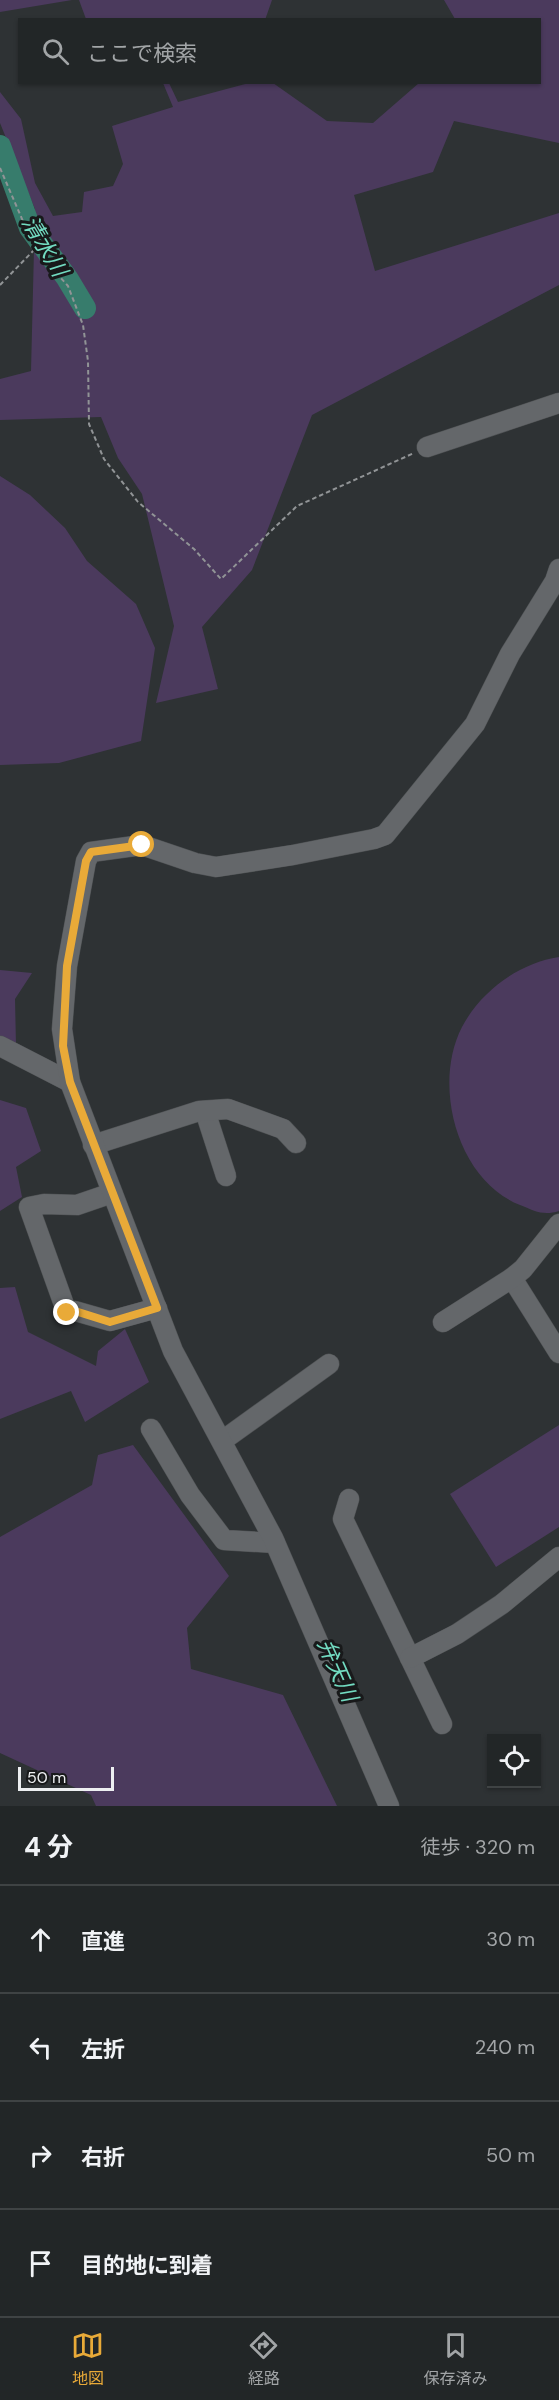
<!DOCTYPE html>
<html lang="ja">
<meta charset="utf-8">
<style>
body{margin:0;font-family:"DM Sans","Noto Sans JP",sans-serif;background:#2a2e2f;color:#f1f3f6}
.controls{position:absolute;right:18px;bottom:18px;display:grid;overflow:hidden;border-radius:0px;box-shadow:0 2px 4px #0004}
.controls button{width:54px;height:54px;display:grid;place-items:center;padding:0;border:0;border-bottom:2px solid #3f4344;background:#222627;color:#f1f3f6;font:30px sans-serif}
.scale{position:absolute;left:18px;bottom:15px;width:96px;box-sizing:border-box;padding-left:6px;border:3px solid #edeff1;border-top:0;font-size:16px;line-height:21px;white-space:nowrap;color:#edeff1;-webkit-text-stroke:4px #18191a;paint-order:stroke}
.stop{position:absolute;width:18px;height:18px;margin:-14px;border:4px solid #e9aa38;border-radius:50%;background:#fff}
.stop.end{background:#e9aa38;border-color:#fff;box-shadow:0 2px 6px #0008}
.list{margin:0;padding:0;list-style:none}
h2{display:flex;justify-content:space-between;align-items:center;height:78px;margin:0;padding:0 24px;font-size:26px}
h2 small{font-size:20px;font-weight:400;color:#a2a5a7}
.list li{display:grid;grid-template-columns:39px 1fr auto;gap:18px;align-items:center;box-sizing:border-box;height:108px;padding:0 24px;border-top:2px solid #3f4344}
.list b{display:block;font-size:22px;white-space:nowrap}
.list em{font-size:20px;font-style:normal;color:#a2a5a7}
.icon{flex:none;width:33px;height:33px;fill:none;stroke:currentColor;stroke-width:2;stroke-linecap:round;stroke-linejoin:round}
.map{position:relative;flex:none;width:559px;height:1806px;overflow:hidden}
.search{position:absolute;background:#222627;box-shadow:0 2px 4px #0004;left:18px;right:18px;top:18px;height:66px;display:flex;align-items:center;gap:15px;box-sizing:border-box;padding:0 21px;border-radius:0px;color:#a2a5a7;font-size:22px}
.sheet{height:510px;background:#222627}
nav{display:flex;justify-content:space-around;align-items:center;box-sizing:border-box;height:84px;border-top:2px solid #3f4344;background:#222627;font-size:16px;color:#a2a5a7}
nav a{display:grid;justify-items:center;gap:3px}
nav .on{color:#e9aa38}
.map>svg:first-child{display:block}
.green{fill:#4b3a5d}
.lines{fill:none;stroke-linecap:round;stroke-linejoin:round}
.river{stroke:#377c6c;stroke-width:22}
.minor-casing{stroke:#4e5153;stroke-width:21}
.path{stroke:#919496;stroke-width:2;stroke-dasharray:4.5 3;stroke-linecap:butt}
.minor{stroke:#64676a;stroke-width:20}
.route{stroke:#e9aa38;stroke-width:8}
.labels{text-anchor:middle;stroke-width:6;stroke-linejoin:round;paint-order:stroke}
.water-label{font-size:22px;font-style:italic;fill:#72dbc1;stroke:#18191a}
</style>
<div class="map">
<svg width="559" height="1806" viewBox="0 0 559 1806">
<rect width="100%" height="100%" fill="#2e3234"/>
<!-- green -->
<g class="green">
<path d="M 0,0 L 72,0 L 0,12 Z"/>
<path d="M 79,0 L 272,0 L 265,20 L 86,19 Z"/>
<path d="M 444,0 L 559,0 L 559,143 L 454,121 L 433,172 L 354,195 L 375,271 L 559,213 L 559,285 L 312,415 L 252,570 L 202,627 L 218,689 L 156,703 L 174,626 L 142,494 L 118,458 L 101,417 L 0,420 L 0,379 L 31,371 L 35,209 L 0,123 L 0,92 L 21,119 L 35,183 L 53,216 L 82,212 L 84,192 L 113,186 L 123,164 L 112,126 L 173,107 L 163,83 L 169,83 L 178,102 L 249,83 L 273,83 L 327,121 L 373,123 L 419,83 L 540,82 L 540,20 L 455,19 Z"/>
<path d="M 0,476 L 30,495 L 65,528 L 87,561 L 136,604 L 155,648 L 141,741 L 59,763 L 0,765 Z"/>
<path d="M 559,957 L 559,1211 C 543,1216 535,1211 520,1205 C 457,1180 432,1085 462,1027 C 481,991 519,963 559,957 Z"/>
<path d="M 0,970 L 32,973 L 15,999 L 16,1045 L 0,1043 Z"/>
<path d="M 0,1100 L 26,1108 L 41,1151 L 16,1167 L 22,1197 L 0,1211 Z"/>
<path d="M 15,1287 L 28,1332 L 96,1366 L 98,1351 L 125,1329 L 149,1382 L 85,1422 L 71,1391 L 0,1419 L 0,1288 Z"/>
<path d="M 559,1425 L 559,1527 L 496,1567 L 450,1494 Z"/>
<path d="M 133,1445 L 229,1576 L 187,1628 L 191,1669 L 283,1695 L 337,1806 L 96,1806 L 91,1795 L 0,1753 L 0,1537 L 92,1485 L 98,1455 Z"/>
</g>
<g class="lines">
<!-- river -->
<path class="river" d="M 0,146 L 30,228 L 67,278 L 85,308"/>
<!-- minor casing -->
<g class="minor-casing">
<g id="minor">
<path d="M 427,447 L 559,403"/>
<path d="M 0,1046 L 70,1082"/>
<path d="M 205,1111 L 226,1176"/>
<path d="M 93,1145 L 199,1111 L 228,1109 L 283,1129 L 296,1143"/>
<path d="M 112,1193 L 77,1205 L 44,1204 L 29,1207 L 67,1313 L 75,1311 L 110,1321 L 157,1308"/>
<path d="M 512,1278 L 559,1353"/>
<path d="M 443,1322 L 512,1278 L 523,1269 L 559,1224"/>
<path d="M 151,1429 L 190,1495 L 224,1540 L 275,1543"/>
<path d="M 222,1441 L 329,1364"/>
<path d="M 349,1499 L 343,1519 L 442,1724"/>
<path d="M 410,1658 L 457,1634 L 502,1604 L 559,1557"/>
<path d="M 389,1806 L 273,1538 L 173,1351 L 70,1082 L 62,1029 L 67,966 L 86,861 L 91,852 L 142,845 L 195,863 L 216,867 L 293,855 L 374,839 L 385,835 L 475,724 L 510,654 L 555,581 L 559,569"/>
</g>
</g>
<!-- path -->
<g class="path">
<path d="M 0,168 L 35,249 L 68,286 L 83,325 L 88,361 L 89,424 L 104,459 L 138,502 L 194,549 L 221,579 L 297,506 L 414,453"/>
<path d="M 0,285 L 35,249"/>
</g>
<!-- minor -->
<use href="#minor" class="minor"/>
</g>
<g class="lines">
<!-- route -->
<path class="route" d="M 67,1313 L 75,1311 L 110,1322 L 157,1308 L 70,1082 L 63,1046 L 67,966 L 86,861 L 91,852 L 142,845"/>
</g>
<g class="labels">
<!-- water labels -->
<g class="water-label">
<text transform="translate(45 246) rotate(59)" y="8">清水川</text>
<text transform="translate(338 1670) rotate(66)" y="8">弁天川</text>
</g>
</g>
</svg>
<div class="controls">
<button><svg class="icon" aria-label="locate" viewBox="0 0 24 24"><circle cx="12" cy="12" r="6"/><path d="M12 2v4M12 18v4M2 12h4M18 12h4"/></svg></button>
</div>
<div class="scale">50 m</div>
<div class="stop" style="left:142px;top:845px"></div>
<div class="stop end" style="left:67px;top:1313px"></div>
<div class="search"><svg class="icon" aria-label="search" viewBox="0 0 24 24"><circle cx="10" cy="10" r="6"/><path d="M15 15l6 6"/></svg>ここで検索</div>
</div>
<section class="sheet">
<h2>4 分<small>徒歩 · 320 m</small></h2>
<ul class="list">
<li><svg class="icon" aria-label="ahead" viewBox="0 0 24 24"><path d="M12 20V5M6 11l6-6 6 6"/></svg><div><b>直進</b></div><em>30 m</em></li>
<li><svg class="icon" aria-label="left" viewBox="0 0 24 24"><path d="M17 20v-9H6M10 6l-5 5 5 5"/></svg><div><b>左折</b></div><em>240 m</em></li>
<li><svg class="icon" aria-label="right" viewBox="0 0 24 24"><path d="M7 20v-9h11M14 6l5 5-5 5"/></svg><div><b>右折</b></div><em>50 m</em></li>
<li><svg class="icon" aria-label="arrive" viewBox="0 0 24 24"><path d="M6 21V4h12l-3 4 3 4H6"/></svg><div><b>目的地に到着</b></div></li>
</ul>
</section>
<nav>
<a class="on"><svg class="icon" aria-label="map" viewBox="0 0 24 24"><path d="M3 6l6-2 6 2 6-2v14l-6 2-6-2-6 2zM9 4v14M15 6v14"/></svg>地図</a>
<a><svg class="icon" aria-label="directions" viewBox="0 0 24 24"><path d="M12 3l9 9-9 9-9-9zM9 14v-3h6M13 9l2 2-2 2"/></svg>経路</a>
<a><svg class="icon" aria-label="saved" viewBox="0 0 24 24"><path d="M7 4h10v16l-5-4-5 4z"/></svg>保存済み</a>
</nav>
